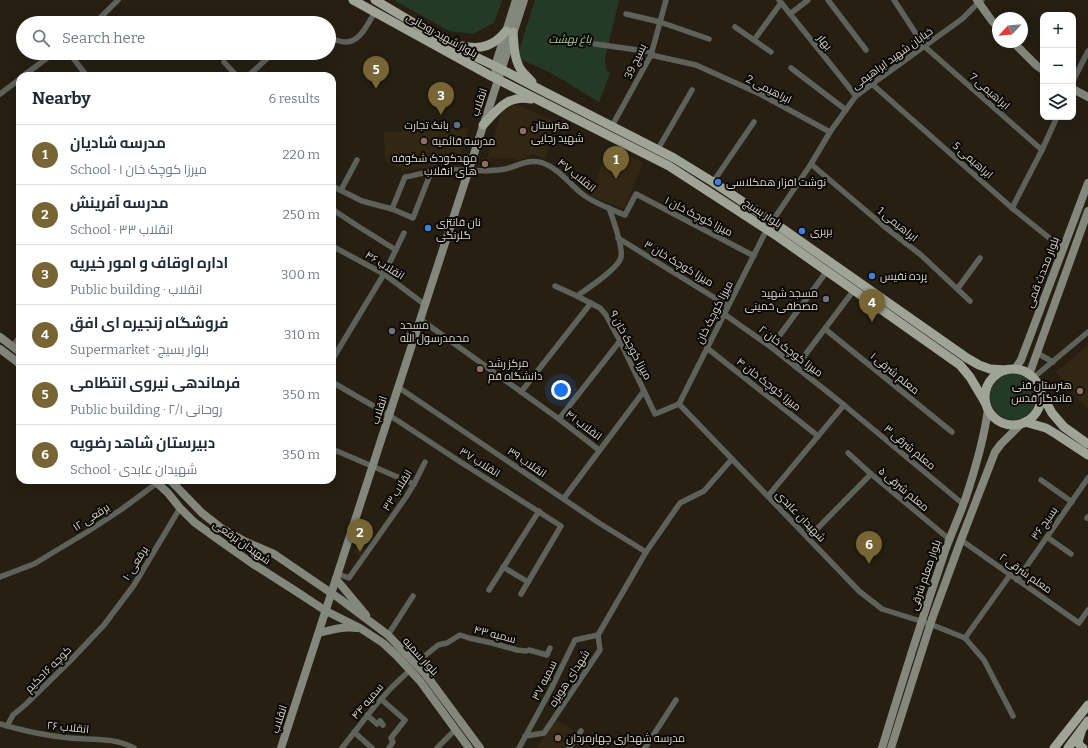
<!DOCTYPE html>
<meta charset="utf-8">
<style>
body{margin:0;font-family:Bitter,Cairo,serif;background:#f6f6f7;color:#1f2937}
.controls{position:absolute;right:12px;top:12px;display:grid;overflow:hidden;border-radius:8px;box-shadow:0 4px 16px #0002}
.controls button{width:36px;height:36px;display:grid;place-items:center;padding:0;border:0;border-bottom:1px solid #e0e1e3;background:#fff;color:#1f2937;font:20px sans-serif}
.compass{position:absolute;left:992px;top:12px;width:36px;height:36px;border-radius:50%;background:#fff;box-shadow:0 4px 16px #0002;rotate:244deg}
.you{position:absolute;left:561px;top:390px;width:14px;height:14px;margin:-10px;border:3px solid #fff;border-radius:50%;background:#1a73e8;box-shadow:0 0 0 6px #1a73e833}
.badge{display:grid;place-items:center;width:26px;height:26px;border-radius:50%;background:#776536;color:#fff;font-size:13px;font-weight:700}
.pin{position:absolute;translate:-50% -33px;filter:drop-shadow(0 1px 2px #0008)}
.pin::after{content:'';position:absolute;top:21px;width:14px;height:12px;background:inherit;clip-path:polygon(0 0,100% 0,50% 100%)}
.list{margin:0;padding:0;list-style:none}
h2{display:flex;justify-content:space-between;align-items:center;height:52px;margin:0;padding:0 16px;font-size:17px}
h2 small{font-size:13px;font-weight:400;color:#747a83}
.list li{display:grid;grid-template-columns:26px 1fr auto;gap:12px;align-items:center;box-sizing:border-box;height:60px;padding:0 16px;border-top:1px solid #e0e1e3}
.list b{display:block;font-size:15px;white-space:nowrap}
.list p{margin:0;font-size:13px;white-space:nowrap;color:#747a83}
.list em{font-size:13px;font-style:normal;color:#747a83}
.icon{flex:none;width:22px;height:22px;fill:none;stroke:currentColor;stroke-width:2;stroke-linecap:round;stroke-linejoin:round}
.map{position:relative;flex:none;width:1088px;height:748px;overflow:hidden}
.search{position:absolute;background:#fff;box-shadow:0 4px 16px #0002;left:16px;top:16px;width:320px;height:44px;display:flex;align-items:center;gap:10px;box-sizing:border-box;padding:0 14px;border-radius:22px;color:#747a83;font-size:15px}
.panel{position:absolute;background:#fff;box-shadow:0 4px 16px #0002;left:16px;top:72px;width:320px;height:412px;border-radius:12px}
.map>svg:first-child{display:block}
.built{fill:#312713}
.green{fill:#253a26}
.lines{fill:none;stroke-linecap:round;stroke-linejoin:round}
.street{stroke:#5f625b;stroke-width:5.5}
.secondary{stroke:#83877c;stroke-width:8}
.primary{stroke:#9fa496;stroke-width:9}
.service-dot{fill:#5c6f8a;stroke:#0c0905;stroke-width:1.5}
.education-dot{fill:#8d6e63;stroke:#0c0905;stroke-width:1.5}
.shop-dot{fill:#3f7fe0;stroke:#0c0905;stroke-width:1.5}
.worship-dot{fill:#6b7280;stroke:#0c0905;stroke-width:1.5}
.labels{text-anchor:middle;stroke-width:4;stroke-linejoin:round;paint-order:stroke}
.street-label{font-size:11px;fill:#d9d5cc;stroke:#0c0905}
.park-label{font-size:11px;font-style:italic;fill:#a6d0a6;stroke:#0c0905}
.poi-label{font-size:11px;fill:#d9d5cc;stroke:#0c0905;text-anchor:start}
</style>
<div class="map">
<svg width="1088" height="748" viewBox="0 0 1088 748">
<rect width="100%" height="100%" fill="#261f12"/>
<!-- built -->
<g class="built">
<path d="M 515,105 L 521,106 L 554,121 L 548,145 L 550,145 L 545,159 L 532,154 L 530,156 L 516,161 L 515,158 L 507,159 L 490,157 L 490,166 L 480,166 L 480,162 L 482,161 L 482,158 L 488,157 L 501,113 L 506,109 Z"/>
<path d="M 469,128 L 459,158 L 439,158 L 438,166 L 402,171 L 401,167 L 395,167 L 385,161 L 384,132 Z"/>
<path d="M 608,146 L 643,162 L 624,209 L 591,196 Z"/>
<path d="M 1088,345 L 1088,410 L 1056,372 Z"/>
<path d="M 356,546 L 360,548 L 362,546 L 366,550 L 361,558 L 354,553 Z"/>
<path d="M 556,720 L 577,732 L 566,748 L 536,748 Z"/>
</g>
<!-- green -->
<g class="green">
<path d="M 394,0 L 502,0 L 494,23 L 473,34 L 449,31 Z"/>
<path d="M 535,0 L 619,0 L 605,58 L 606,67 L 606,70 L 610,73 L 599,102 C 585,94 572,85 558,77 C 546,70 534,65 521,60 L 519,51 Z"/>
<circle cx="1013" cy="397" r="23"/>
</g>
<g class="lines">
<!-- street -->
<g class="street">
<path d="M 779,0 L 856,96"/>
<path d="M 828,0 L 866,50"/>
<path d="M 894,0 L 924,46 L 1042,150"/>
<path d="M 626,14 L 660,22 L 709,39"/>
<path d="M 790,14 L 808,0"/>
<path d="M 94,23 L 101,17 L 118,0"/>
<path d="M 735,27 L 771,52"/>
<path d="M 329,38 C 334,39 340,42 345,42 C 360,43 368,23 375,12"/>
<path d="M 754,40 L 781,3"/>
<path d="M 595,44 L 652,52"/>
<path d="M 69,53 L 87,76"/>
<path d="M 651,55 L 696,65 L 760,94 L 830,132"/>
<path d="M 224,62 L 237,76"/>
<path d="M 791,68 L 846,110"/>
<path d="M 23,76 L 54,53"/>
<path d="M 248,76 L 273,53"/>
<path d="M 1073,81 L 1088,51"/>
<path d="M 872,84 L 1012,208 L 1063,249"/>
<path d="M 0,94 L 20,79"/>
<path d="M 612,126 L 651,55 L 666,0"/>
<path d="M 658,149 L 692,90"/>
<path d="M 811,164 L 885,227 L 921,255 L 970,301"/>
<path d="M 713,182 L 754,122"/>
<path d="M 332,186 L 362,201 L 392,209 L 405,177 C 416,175 429,171 441,170 C 461,169 485,173 505,169 C 518,166 530,158 543,163 C 559,169 569,183 581,193 C 593,203 611,209 625,215 L 636,194 L 754,256"/>
<path d="M 341,190 L 357,160"/>
<path d="M 1012,208 L 1042,150 L 1057,117"/>
<path d="M 332,209 L 356,225 L 396,250"/>
<path d="M 392,209 L 413,218 L 431,172"/>
<path d="M 618,238 L 728,306"/>
<path d="M 332,246 L 384,274 L 424,304"/>
<path d="M 555,286 L 577,296 L 600,308 L 606,315 L 620,341 L 655,414 L 679,404"/>
<path d="M 958,288 L 980,258"/>
<path d="M 577,296 C 587,289 619,268 621,257 C 623,246 613,219 609,208"/>
<path d="M 724,314 L 771,347 L 844,405 L 963,504"/>
<path d="M 420,319 L 559,419 L 599,450"/>
<path d="M 825,329 L 952,432"/>
<path d="M 13,346 L 20,336"/>
<path d="M 771,347 L 827,271"/>
<path d="M 707,348 L 818,436"/>
<path d="M 1037,353 L 1053,362"/>
<path d="M 332,360 L 384,274 L 404,233"/>
<path d="M 796,367 L 854,290"/>
<path d="M 1033,378 L 1088,332"/>
<path d="M 332,382 L 389,415 L 459,461 L 561,526 L 521,594"/>
<path d="M 398,387 L 599,523 L 646,552"/>
<path d="M 521,392 L 591,303"/>
<path d="M 679,404 L 767,229 L 811,164 L 830,132 L 853,100 L 856,96 L 872,84 L 962,19 L 979,2 L 982,0"/>
<path d="M 679,404 L 859,591 L 882,609 L 930,624 L 965,638 L 984,660 L 1013,716"/>
<path d="M 559,419 L 620,341"/>
<path d="M 332,449 L 414,484"/>
<path d="M 848,453 L 871,474 L 949,539"/>
<path d="M 1041,480 L 1072,502"/>
<path d="M 174,484 L 182,480"/>
<path d="M 768,496 L 844,405"/>
<path d="M 564,498 L 644,391"/>
<path d="M 1087,518 L 1088,517"/>
<path d="M 1047,537 L 1071,554"/>
<path d="M 808,538 L 871,474"/>
<path d="M 961,540 L 1079,623 L 1088,610"/>
<path d="M 503,567 L 528,582"/>
<path d="M 338,574 L 349,578 L 406,497 L 414,484 L 425,462"/>
<path d="M 0,577 L 34,564 L 87,532 L 122,509 L 157,483"/>
<path d="M 1017,580 L 1088,478"/>
<path d="M 489,590 L 539,511"/>
<path d="M 388,635 L 413,596"/>
<path d="M 965,638 L 1010,575"/>
<path d="M 415,664 L 438,645 L 447,643 L 460,635 L 469,638 L 492,643 L 517,650 L 526,651 L 529,650 L 547,655 L 550,648"/>
<path d="M 381,699 L 405,720 L 391,738 L 393,742 L 389,748"/>
<path d="M 367,715 L 377,724 L 380,721 L 383,725"/>
<path d="M 0,724 C 23,731 46,736 70,738 C 91,740 115,737 134,748"/>
<path d="M 7,726 L 13,715 L 25,705 L 70,661 L 104,625 L 134,585 L 180,508"/>
<path d="M 354,732 L 372,748"/>
<path d="M 525,736 L 544,733 L 600,650 L 598,635 L 646,552 L 680,503 L 704,491 L 732,459"/>
<path d="M 342,748 L 374,707 L 392,687 L 410,670"/>
<path d="M 437,748 L 455,730"/>
<path d="M 519,748 L 550,691 L 575,640 L 598,635"/>
<path d="M 569,748 L 581,731"/>
<path d="M 645,748 L 676,700"/>
</g>
<!-- secondary -->
<g class="secondary">
<path d="M 977,0 L 992,21 L 998,27"/>
<path d="M 1013,42 L 1037,66 L 1043,70"/>
<path d="M 496,72 L 495,66 L 516,0"/>
<path d="M 1073,89 L 1088,97"/>
<path d="M 0,337 L 20,352"/>
<path d="M 0,349 L 20,364"/>
<path d="M 1015,369 L 1021,360 L 1088,183"/>
<path d="M 1029,375 L 1088,211"/>
<path d="M 154,480 L 168,493 L 180,508 L 194,522 L 216,538 L 253,564 L 294,590 L 326,611 L 360,628 L 383,643 L 397,656 L 420,681 L 469,748"/>
<path d="M 170,480 L 202,513 L 221,528 L 246,542 L 274,554 L 340,599 L 388,635 L 426,675 L 480,748"/>
<path d="M 336,579 L 366,615"/>
<path d="M 319,633 C 331,630 344,626 357,628"/>
<path d="M 281,748 L 524,0"/>
<path d="M 882,748 C 902,682 923,616 945,551 C 951,534 959,517 965,500 C 975,470 984,440 988,409"/>
<path d="M 891,748 L 932,619 L 961,540 L 995,452 L 1001,444 L 1022,423"/>
</g>
<!-- primary -->
<g class="primary">
<path d="M 353,0 L 491,76 L 669,166 L 777,236 L 960,365 L 970,377 L 986,404"/>
<path d="M 375,0 L 449,44 L 501,69 L 539,89 L 674,158 L 713,182 L 773,222 L 967,358 L 979,365 L 990,369 L 1006,370"/>
<path d="M 513,32 C 514,45 514,59 521,70 C 524,74 529,78 532,82"/>
<path d="M 462,46 C 481,50 494,46 506,31"/>
<path d="M 483,125 C 498,109 507,95 531,99"/>
<circle cx="1013" cy="397" r="28"/>
<path d="M 1041,393 L 1052,413 L 1064,427 L 1088,444"/>
<path d="M 1025,422 L 1046,428 L 1056,434 L 1088,455"/>
<path d="M 1081,732 L 1078,742 L 1081,747 L 1083,748"/>
<path d="M 1054,748 L 1088,705"/>
<path d="M 1068,748 L 1088,721"/>
</g>
</g>
<!-- markers -->
<circle class="service-dot" cx="457" cy="125" r="4"/>
<g class="education-dot">
<circle cx="523" cy="131" r="4"/>
<circle cx="424" cy="141" r="4"/>
<circle cx="485" cy="164" r="4"/>
<circle cx="480" cy="369" r="4"/>
<circle cx="1080" cy="391" r="4"/>
<circle cx="558" cy="738" r="4"/>
</g>
<g class="shop-dot">
<circle cx="718" cy="182" r="4"/>
<circle cx="428" cy="228" r="4"/>
<circle cx="802" cy="231" r="4"/>
<circle cx="872" cy="276" r="4"/>
</g>
<g class="worship-dot">
<circle cx="826" cy="299" r="4"/>
<circle cx="392" cy="331" r="4"/>
</g>
<g class="labels">
<!-- street labels -->
<g class="street-label">
<text transform="translate(442 35) rotate(29)" y="4">بلوار شهید روحانی</text>
<text transform="translate(825 42) rotate(51)" y="4">بهار</text>
<text transform="translate(892 58) rotate(-36)" y="4">خیابان شهید ابراهیمی</text>
<text transform="translate(635 61) rotate(-65)" y="4">بسیج 39</text>
<text transform="translate(769 89) rotate(27)" y="4">ابراهیمی 2</text>
<text transform="translate(990 91) rotate(41)" y="4">ابراهیمی 7</text>
<text transform="translate(479 102) rotate(-71)" y="4">انقلاب</text>
<text transform="translate(973 160) rotate(41)" y="4">ابراهیمی 5</text>
<text transform="translate(577 175) rotate(39)" y="4">انقلاب ۴۷</text>
<text transform="translate(763 213) rotate(33)" y="4">بلوار بسیج</text>
<text transform="translate(699 216) rotate(27)" y="4">میرزا کوچک خان ۱</text>
<text transform="translate(898 224) rotate(39)" y="4">ابراهیمی 1</text>
<text transform="translate(679 263) rotate(31)" y="4">میرزا کوچک خان ۳</text>
<text transform="translate(385 265) rotate(32)" y="4">انقلاب ۴۶</text>
<text transform="translate(1042 272) rotate(-69)" y="4">بلوار محدث قمی</text>
<text transform="translate(714 312) rotate(-63)" y="4">میرزا کوچک خان</text>
<text transform="translate(631 345) rotate(62)" y="4">میرزا کوچک خان ۹</text>
<text transform="translate(791 351) rotate(37)" y="4">میرزا کوچک خان ۲</text>
<text transform="translate(895 373) rotate(39)" y="4">معلم شرقی ۱</text>
<text transform="translate(769 384) rotate(38)" y="4">میرزا کوچک خان ۴</text>
<text transform="translate(379 410) rotate(-72)" y="4">انقلاب</text>
<text transform="translate(584 425) rotate(37)" y="4">انقلاب ۴۱</text>
<text transform="translate(910 447) rotate(40)" y="4">معلم شرقی ۳</text>
<text transform="translate(480 462) rotate(32)" y="4">انقلاب ۳۷</text>
<text transform="translate(527 462) rotate(34)" y="4">انقلاب ۳۹</text>
<text transform="translate(904 489) rotate(40)" y="4">معلم شرقی ۵</text>
<text transform="translate(397 490) rotate(-58)" y="4">انقلاب ۳۳</text>
<text transform="translate(801 516) rotate(46)" y="4">شهیدان عابدی</text>
<text transform="translate(91 517) rotate(-33)" y="4">برقعی ۱۲</text>
<text transform="translate(1044 523) rotate(-55)" y="4">بسیج ۳۶</text>
<text transform="translate(242 542) rotate(35)" y="4">شهیدان برقعی</text>
<text transform="translate(135 563) rotate(-58)" y="4">برقعی ۱۰</text>
<text transform="translate(1026 573) rotate(35)" y="4">معلم شرقی ۲</text>
<text transform="translate(925 575) rotate(-71)" y="4">بلوار معلم شرقی</text>
<text transform="translate(495 634) rotate(14)" y="4">سمیه ۴۳</text>
<text transform="translate(421 656) rotate(48)" y="4">بلوار سمیه</text>
<text transform="translate(48 669) rotate(-45)" y="4">کوچه ۱۶حکیم</text>
<text transform="translate(569 678) rotate(-57)" y="4">شهدای هویزه</text>
<text transform="translate(544 680) rotate(-64)" y="4">سمیه ۳۷</text>
<text transform="translate(367 701) rotate(-50)" y="4">سمیه ۴۴</text>
<text transform="translate(279 719) rotate(-72)" y="4">انقلاب</text>
<text transform="translate(68 727) rotate(6)" y="4">انقلاب ۲۶</text>
</g>
<!-- park labels -->
<g class="park-label">
<text x="570" y="43">باغ بهشت</text>
</g>
<!-- poi labels -->
<g class="poi-label">
<text x="449" y="129" text-anchor="end">بانک تجارت</text>
<text x="531" y="129">هنرستان<tspan x="531" dy="13">شهید رجایی</tspan></text>
<text x="432" y="145">مدرسه قائمیه</text>
<text x="477" y="162" text-anchor="end">مهدکودک شکوفه<tspan x="477" dy="13">های انقلاب</tspan></text>
<text x="726" y="186">نوشت افزار همکلاسی</text>
<text x="436" y="226">نان فانتزی<tspan x="436" dy="13">گلرنگی</tspan></text>
<text x="810" y="235">بربری</text>
<text x="880" y="280">پرده نفیس</text>
<text x="818" y="297" text-anchor="end">مسجد شهید<tspan x="818" dy="13">مصطفی خمینی</tspan></text>
<text x="400" y="329">مسجد<tspan x="400" dy="13">محمدرسول الله</tspan></text>
<text x="488" y="367">مرکز رشد<tspan x="488" dy="13">دانشگاه قم</tspan></text>
<text x="1072" y="389" text-anchor="end">هنرستان فنی<tspan x="1072" dy="13">ماندگار قدس</tspan></text>
<text x="566" y="742">مدرسه شهداری چهارمردان</text>
</g>
</g>
</svg>
<div class="controls">
<button>+</button>
<button>−</button>
<button><svg class="icon" aria-label="layers" viewBox="0 0 24 24"><path d="M12 4l9 5-9 5-9-5zM3 14l9 5 9-5"/></svg></button>
</div>
<svg class="compass" viewBox="-18 -18 36 36"><path d="M0-13l5 13h-10z" fill="#e53935"/><path d="M0 13l5-13h-10z" fill="#747a83"/></svg>
<div class="you"></div>
<div class="pin badge" style="left:616px;top:179px">1</div>
<div class="pin badge" style="left:360px;top:552px">2</div>
<div class="pin badge" style="left:441px;top:115px">3</div>
<div class="pin badge" style="left:872px;top:322px">4</div>
<div class="pin badge" style="left:376px;top:89px">5</div>
<div class="pin badge" style="left:869px;top:564px">6</div>
<div class="search"><svg class="icon" aria-label="search" viewBox="0 0 24 24"><circle cx="10" cy="10" r="6"/><path d="M15 15l6 6"/></svg>Search here</div>
<section class="panel">
<h2>Nearby<small>6 results</small></h2>
<ul class="list">
<li><span class="badge">1</span><div><b>مدرسه شادیان</b><p>School · میرزا کوچک خان ۱</p></div><em>220 m</em></li>
<li><span class="badge">2</span><div><b>مدرسه آفرینش</b><p>School · انقلاب ۳۳</p></div><em>250 m</em></li>
<li><span class="badge">3</span><div><b>اداره اوقاف و امور خیریه</b><p>Public building · انقلاب</p></div><em>300 m</em></li>
<li><span class="badge">4</span><div><b>فروشگاه زنجیره ای افق</b><p>Supermarket · بلوار بسیج</p></div><em>310 m</em></li>
<li><span class="badge">5</span><div><b>فرماندهی نیروی انتظامی</b><p>Public building · روحانی ۲/۱</p></div><em>350 m</em></li>
<li><span class="badge">6</span><div><b>دبیرستان شاهد رضویه</b><p>School · شهیدان عابدی</p></div><em>350 m</em></li>
</ul>
</section>
</div>
